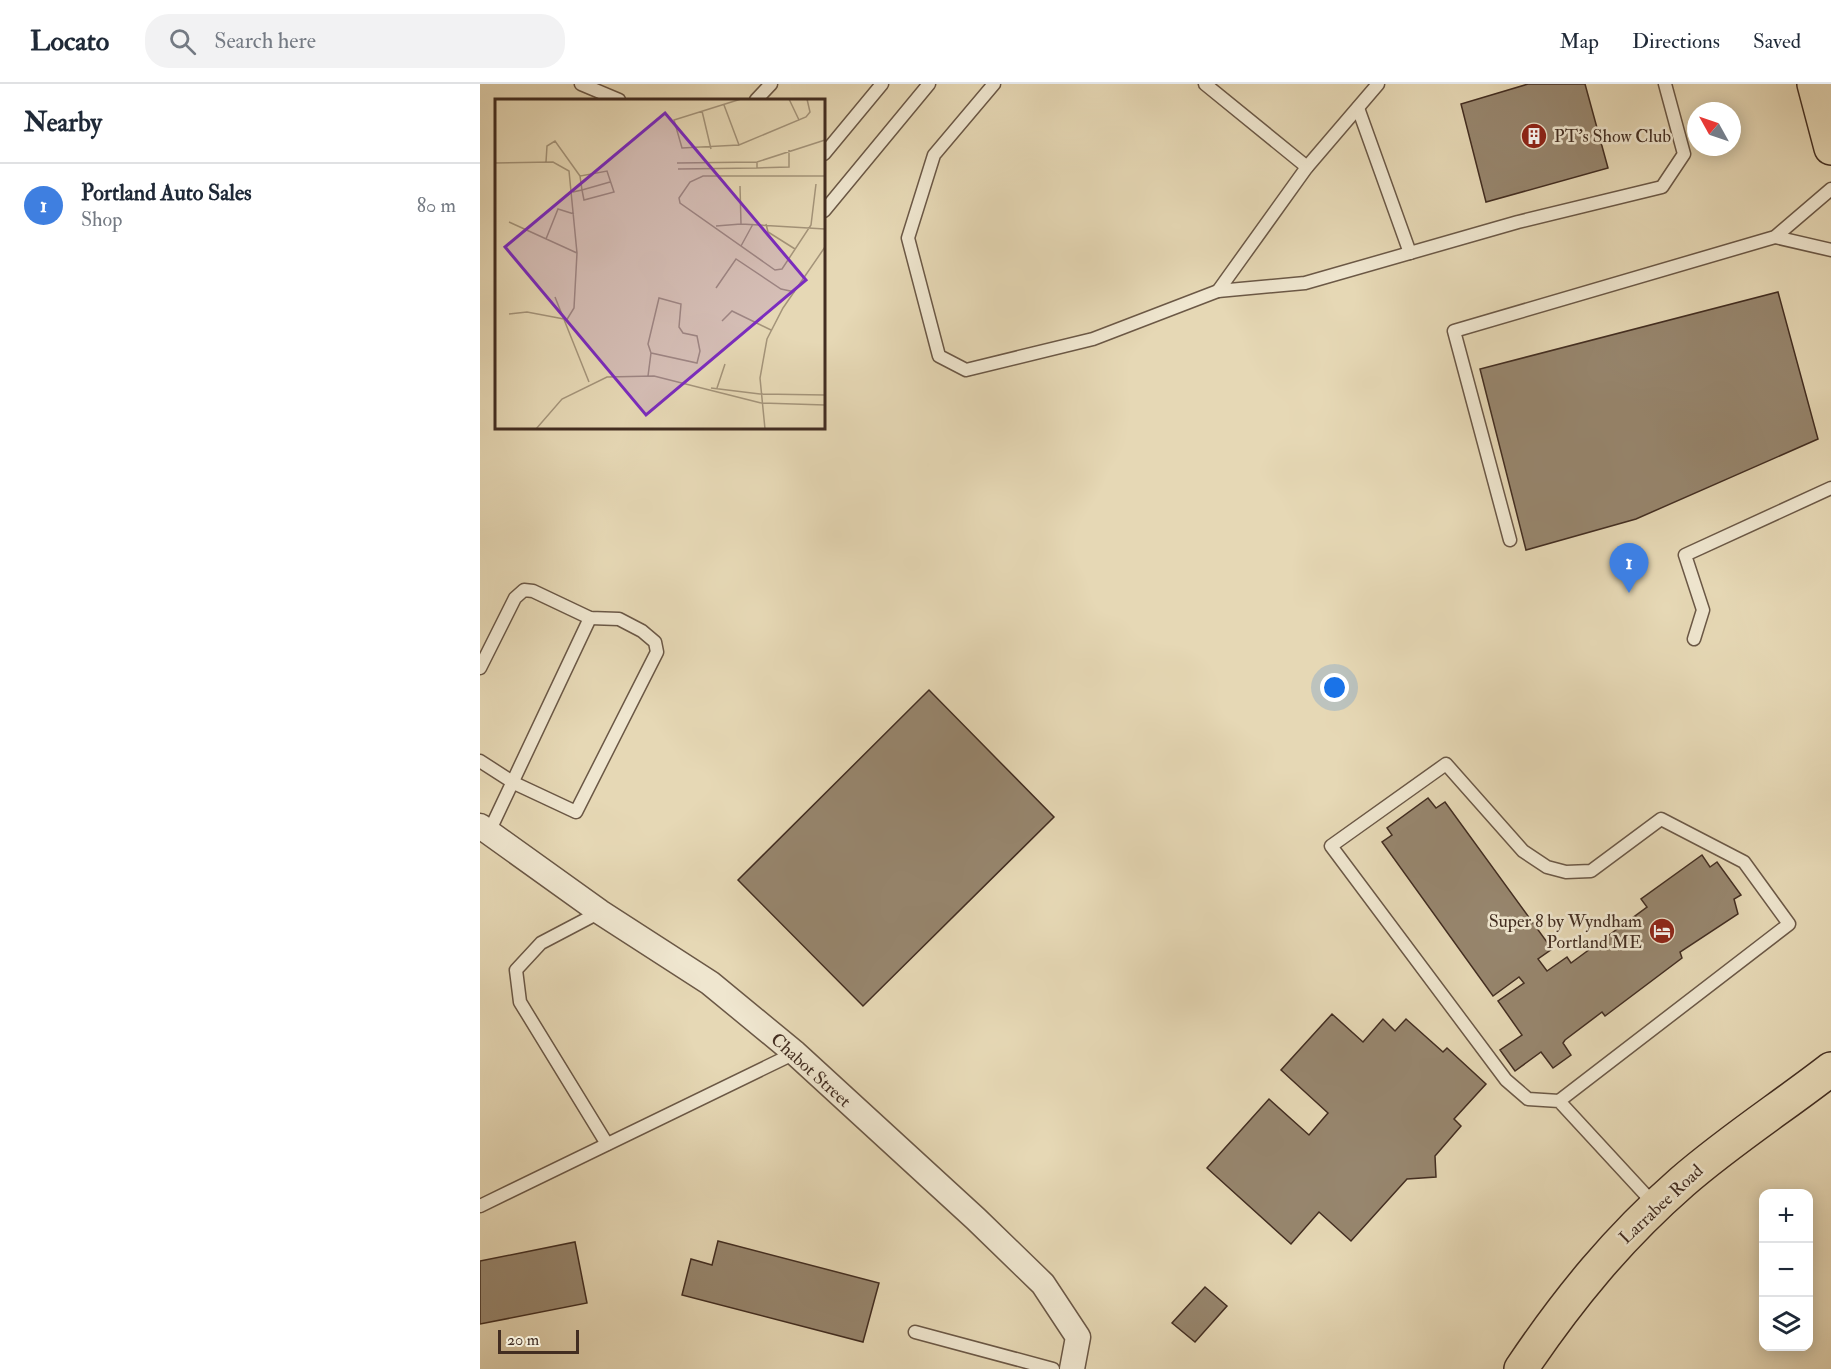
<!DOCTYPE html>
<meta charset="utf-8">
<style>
body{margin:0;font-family:"IM FELL Double Pica",serif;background:#f2f2f3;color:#1f2937}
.controls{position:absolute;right:18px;bottom:18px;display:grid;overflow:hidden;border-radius:12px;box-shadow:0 3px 15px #0003}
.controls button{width:54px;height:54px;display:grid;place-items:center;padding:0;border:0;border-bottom:2px solid #e0e1e3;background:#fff;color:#1f2937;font:30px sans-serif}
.compass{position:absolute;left:1207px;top:18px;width:54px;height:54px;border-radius:50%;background:#fff;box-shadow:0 3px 15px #0003;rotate:310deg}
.scale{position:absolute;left:18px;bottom:15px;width:81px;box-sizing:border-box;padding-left:6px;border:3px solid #422d21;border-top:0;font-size:16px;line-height:21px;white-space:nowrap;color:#422d21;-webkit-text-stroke:4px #efe6cf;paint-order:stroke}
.you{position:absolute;left:855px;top:604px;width:21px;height:21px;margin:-15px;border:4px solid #fff;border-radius:50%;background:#1a73e8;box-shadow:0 0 0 9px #1a73e833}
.badge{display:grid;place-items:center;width:39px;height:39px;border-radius:50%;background:#8f2418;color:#fff;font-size:20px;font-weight:700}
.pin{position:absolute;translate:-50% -50px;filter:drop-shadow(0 2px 3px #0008)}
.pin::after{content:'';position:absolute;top:32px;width:21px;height:18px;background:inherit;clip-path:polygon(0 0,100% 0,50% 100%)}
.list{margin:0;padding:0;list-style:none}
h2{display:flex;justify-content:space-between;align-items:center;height:78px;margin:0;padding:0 24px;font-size:26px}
h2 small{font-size:20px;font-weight:400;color:#747a83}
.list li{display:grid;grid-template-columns:39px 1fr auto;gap:18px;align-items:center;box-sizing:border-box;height:84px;padding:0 24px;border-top:2px solid #e0e1e3}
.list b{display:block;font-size:22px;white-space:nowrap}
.list p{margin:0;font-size:20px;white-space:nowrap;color:#747a83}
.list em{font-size:20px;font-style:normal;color:#747a83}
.icon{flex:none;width:33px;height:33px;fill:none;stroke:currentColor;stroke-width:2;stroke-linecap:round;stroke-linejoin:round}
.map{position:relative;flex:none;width:1351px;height:1285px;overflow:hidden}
header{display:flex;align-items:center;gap:36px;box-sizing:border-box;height:84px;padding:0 30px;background:#fff;border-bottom:2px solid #e0e1e3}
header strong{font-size:28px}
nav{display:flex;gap:33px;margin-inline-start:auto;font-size:21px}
.search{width:420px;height:54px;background:#f2f2f3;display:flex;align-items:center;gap:15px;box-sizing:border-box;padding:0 21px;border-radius:24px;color:#747a83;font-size:22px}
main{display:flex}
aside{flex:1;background:#fff}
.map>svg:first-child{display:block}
.building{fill:#97866e;stroke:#422d21;stroke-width:1.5}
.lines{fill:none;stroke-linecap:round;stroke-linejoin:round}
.service-casing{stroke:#6b5846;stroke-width:15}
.minor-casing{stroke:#6b5846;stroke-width:27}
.primary-casing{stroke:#422d21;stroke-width:36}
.service{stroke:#efe6cf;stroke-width:12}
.minor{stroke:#efe6cf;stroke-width:24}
.primary{stroke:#e6d8b5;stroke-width:33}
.labels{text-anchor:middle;stroke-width:5;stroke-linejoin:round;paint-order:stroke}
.poi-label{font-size:18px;fill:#422d21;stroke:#efe6cf;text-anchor:start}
.street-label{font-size:18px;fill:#422d21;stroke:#efe6cf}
.inset-road{fill:none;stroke:#a4947a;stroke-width:1.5}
.view{fill:#7b2cbf;fill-opacity:0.15;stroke:#7b2cbf;stroke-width:3}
.inset-edge{fill:none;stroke:#422d21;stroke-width:3}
</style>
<header>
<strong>Locato</strong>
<div class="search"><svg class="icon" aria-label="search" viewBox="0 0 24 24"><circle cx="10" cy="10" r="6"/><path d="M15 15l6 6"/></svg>Search here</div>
<nav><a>Map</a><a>Directions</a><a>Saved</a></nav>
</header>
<main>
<aside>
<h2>Nearby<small></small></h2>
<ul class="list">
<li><span class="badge" style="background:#3f7fe0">1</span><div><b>Portland Auto Sales</b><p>Shop</p></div><em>80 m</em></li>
</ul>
</aside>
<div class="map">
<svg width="1351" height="1285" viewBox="0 0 1351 1285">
<rect width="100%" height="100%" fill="#e6d8b5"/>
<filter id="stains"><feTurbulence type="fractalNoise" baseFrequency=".00333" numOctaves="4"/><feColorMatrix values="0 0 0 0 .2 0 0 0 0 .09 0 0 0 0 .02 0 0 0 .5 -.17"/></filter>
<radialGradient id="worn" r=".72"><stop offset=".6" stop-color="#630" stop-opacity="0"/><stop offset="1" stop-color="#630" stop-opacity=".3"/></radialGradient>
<!-- building -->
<g class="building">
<path d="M 1048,0 L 1105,0 L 1128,84 L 1006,118 L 981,20 Z"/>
<path d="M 1298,208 L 1338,355 L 1156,435 L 1046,466 L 1000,285 Z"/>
<path d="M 449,606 L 574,733 L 383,922 L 258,796 Z"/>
<path d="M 948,714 L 956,724 L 965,718 L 1072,865 L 1058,875 L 1067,887 L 1087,873 L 1091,879 L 1167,823 L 1161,815 L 1222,771 L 1230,783 L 1237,778 L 1261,811 L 1254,815 L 1258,830 L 1200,868 L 1202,874 L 1125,932 L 1122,928 L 1085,956 L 1083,959 L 1091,971 L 1073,984 L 1061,968 L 1035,987 L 1020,966 L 1042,951 L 1018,917 L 1044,899 L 1039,893 L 1013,912 L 902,758 L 912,751 L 907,744 Z"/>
<path d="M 852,930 L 883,958 L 903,935 L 915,947 L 926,935 L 963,968 L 967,964 L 1006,1000 L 974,1035 L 981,1042 L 955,1072 L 956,1093 L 927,1095 L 871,1157 L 839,1128 L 811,1160 L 727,1084 L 789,1015 L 829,1051 L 848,1029 L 801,986 Z"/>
<path d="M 238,1157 L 399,1199 L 383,1258 L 202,1211 L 211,1175 L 232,1181 Z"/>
<path d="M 95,1158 L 107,1219 L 0,1240 L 0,1177 Z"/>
<path d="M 725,1203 L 747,1222 L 715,1258 L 692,1239 Z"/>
</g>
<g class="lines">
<!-- service casing -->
<g class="service-casing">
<g id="service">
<path d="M 101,0 L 139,16"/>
<path d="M 514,0 L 454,71 L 428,154 L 459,272 L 486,286 L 613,255 L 738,207 L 825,199 L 1038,138 L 1182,103 L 1204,70 L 1185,0"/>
<path d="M 725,0 L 827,83 L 898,0"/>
<path d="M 276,16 L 291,0"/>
<path d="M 878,24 L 930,169"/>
<path d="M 344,70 L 402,0"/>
<path d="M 344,127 L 449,0"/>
<path d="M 1295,153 L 1351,166"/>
<path d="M 738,207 L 827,83"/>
<path d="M 1030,456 L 974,247 L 1295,153 L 1351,105"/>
<path d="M 1214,555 L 1223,526 L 1205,471 L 1351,404"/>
<path d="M 0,584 L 35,514 L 44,506 L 53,507 L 110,534 L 139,535 L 162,547 L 175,558 L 177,568 L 96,728 L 34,699 L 0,677"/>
<path d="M 9,748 L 110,534"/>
<path d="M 120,828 L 61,859 L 36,886 L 40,918 L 127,1060"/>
<path d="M 1079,1017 L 1048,1015 L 1026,996 L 851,762 L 966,680 L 1043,767 L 1067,783 L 1086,788 L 1111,787 L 1181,735 L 1264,778 L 1309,840 L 1079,1017 L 1175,1121"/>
<path d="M 0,1122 L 315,969"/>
<path d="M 435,1248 L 573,1285"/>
</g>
</g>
<!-- minor casing -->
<g class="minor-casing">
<path id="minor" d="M 0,742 L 120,828 L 230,899 L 315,969 L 496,1135 L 563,1200 L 598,1253 L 592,1285"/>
</g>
<!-- primary casing -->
<g class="primary-casing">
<g id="primary">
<path d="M 1334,0 L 1351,64"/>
<path d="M 1041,1285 C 1088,1215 1138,1154 1202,1098 C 1249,1057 1302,1023 1351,985"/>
</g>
</g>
<!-- service -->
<use href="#service" class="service"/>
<!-- minor -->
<use href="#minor" class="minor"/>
<!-- primary -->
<use href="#primary" class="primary"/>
</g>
<!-- icons -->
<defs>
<g id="building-disc" transform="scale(1.35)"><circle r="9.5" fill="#8f2418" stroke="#efe6cf"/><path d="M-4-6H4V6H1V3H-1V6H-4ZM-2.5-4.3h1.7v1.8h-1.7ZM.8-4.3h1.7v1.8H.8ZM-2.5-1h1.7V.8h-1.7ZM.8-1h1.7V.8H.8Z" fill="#fff"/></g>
<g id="hotel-disc" transform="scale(1.35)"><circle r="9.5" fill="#8f2418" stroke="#efe6cf"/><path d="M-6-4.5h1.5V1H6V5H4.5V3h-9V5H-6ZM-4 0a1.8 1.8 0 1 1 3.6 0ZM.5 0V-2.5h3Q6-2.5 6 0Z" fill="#fff"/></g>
</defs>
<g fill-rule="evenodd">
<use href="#building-disc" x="1054" y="52"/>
<use href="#hotel-disc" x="1182" y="847"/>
</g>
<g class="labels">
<!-- poi labels -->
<g class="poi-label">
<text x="1074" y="58">PT's Show Club</text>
<text x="1162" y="843" text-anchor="end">Super 8 by Wyndham<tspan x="1162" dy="21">Portland ME</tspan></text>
</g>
<!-- street labels -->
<g class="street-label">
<text transform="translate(331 986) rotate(42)" y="6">Chabot Street</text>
<text transform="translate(1181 1120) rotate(-43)" y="6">Larrabee Road</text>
</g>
</g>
<!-- overview -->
<g transform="translate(15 15)">
<rect width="330" height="330" fill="#e6d8b5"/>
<path class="inset-road" d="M 294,0 L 304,21M 229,6 L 244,46 L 311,18 L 315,13 L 312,0M 207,12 L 216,50M 244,46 L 187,49 L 179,21 L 246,0M 51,63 L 52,47 L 60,42 L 85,77M 0,64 L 58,63 L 74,72 L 82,154 L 79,209 L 71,222M 182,64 L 262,63 L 330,41M 262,69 L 294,68 L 294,51M 183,70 L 262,69 L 262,63M 321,85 L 316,126 L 287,170 L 280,171 L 185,104 L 184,99 L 195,83 L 208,77 L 330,77M 245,87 L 246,125 L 330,130M 78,93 L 87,91 L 89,101 L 119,93 L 112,72 L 85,77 L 87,91 L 115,83M 14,123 L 82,154M 271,125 L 273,133 L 300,150M 221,127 L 246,125M 51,140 L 63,110 L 79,115M 246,147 L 258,125M 221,189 L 241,160 L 286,190 L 300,193M 60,198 L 94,283M 14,215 L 32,213 L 69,220M 227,222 L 237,212 L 276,231M 153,277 L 156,254 L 202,264 L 205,252 L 202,237 L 188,234 L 184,228 L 186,205 L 164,199 L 153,245 L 156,254M 216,289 L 265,295M 222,289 L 230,265M 265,295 L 330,296M 266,304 L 330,306M 41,330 L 67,300 L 112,278 L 159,277 L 266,304M 270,330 L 265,279 L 272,240 L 288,209 L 330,148"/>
<path class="view" d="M 170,14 L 311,181 L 151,316 L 10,148 Z"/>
<rect width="330" height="330" class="inset-edge"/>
</g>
<rect width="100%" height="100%" filter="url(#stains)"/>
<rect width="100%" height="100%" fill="url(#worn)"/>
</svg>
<div class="controls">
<button>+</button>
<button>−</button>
<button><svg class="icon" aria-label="layers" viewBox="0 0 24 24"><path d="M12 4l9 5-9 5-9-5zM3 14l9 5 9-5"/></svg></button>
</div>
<svg class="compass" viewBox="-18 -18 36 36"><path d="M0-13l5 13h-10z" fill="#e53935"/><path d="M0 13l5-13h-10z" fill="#747a83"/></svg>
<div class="scale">20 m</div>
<div class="you"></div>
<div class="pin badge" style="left:1149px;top:509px;background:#3f7fe0">1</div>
</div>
</main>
